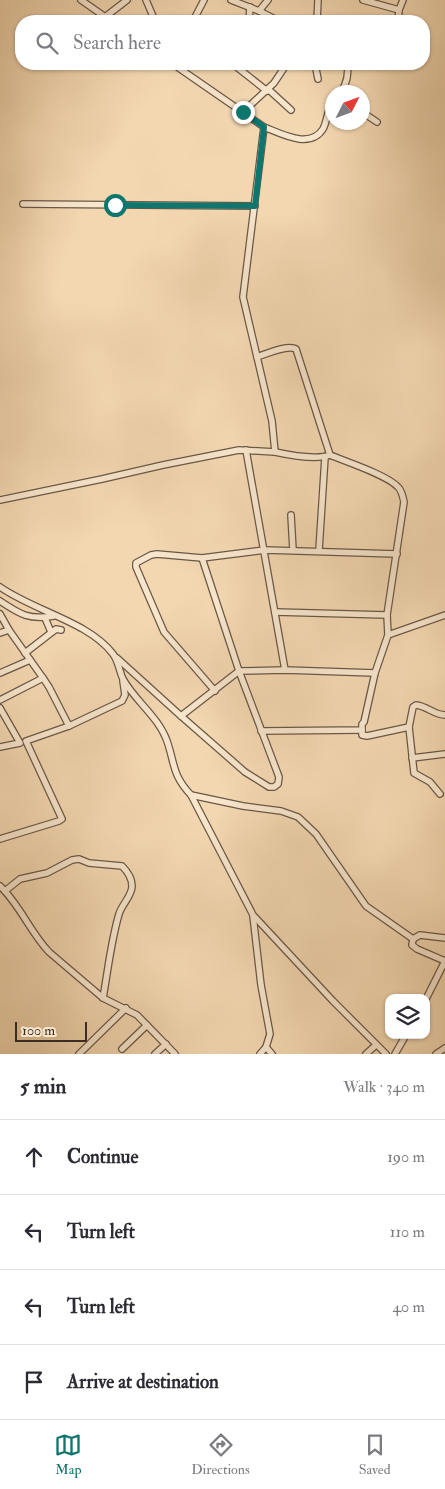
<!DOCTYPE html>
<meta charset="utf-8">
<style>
body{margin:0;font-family:"IM FELL Double Pica",serif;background:#f7f7f7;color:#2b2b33}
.controls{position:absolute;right:15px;bottom:15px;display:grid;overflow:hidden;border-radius:10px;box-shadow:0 1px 4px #0004}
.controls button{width:45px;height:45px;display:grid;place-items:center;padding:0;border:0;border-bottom:1px solid #e1e1e2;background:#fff;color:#2b2b33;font:25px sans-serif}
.compass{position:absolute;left:325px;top:85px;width:45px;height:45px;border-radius:50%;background:#fff;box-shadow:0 1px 4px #0004;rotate:48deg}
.scale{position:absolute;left:15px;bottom:12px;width:72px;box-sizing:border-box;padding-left:5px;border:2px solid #3b2d24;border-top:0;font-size:14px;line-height:18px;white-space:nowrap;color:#3b2d24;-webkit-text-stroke:4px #f7e5cc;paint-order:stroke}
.stop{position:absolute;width:15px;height:15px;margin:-11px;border:4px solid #0f766e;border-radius:50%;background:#fff}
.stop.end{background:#0f766e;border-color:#fff;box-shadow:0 1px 5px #0008}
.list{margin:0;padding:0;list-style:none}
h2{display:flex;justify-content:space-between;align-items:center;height:65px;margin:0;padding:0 20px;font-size:21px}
h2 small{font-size:16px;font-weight:400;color:#7c7c81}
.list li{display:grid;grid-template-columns:32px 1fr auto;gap:15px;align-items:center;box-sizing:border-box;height:75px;padding:0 20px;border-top:1px solid #e1e1e2}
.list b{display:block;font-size:19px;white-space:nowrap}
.list em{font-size:16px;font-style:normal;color:#7c7c81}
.icon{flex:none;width:28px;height:28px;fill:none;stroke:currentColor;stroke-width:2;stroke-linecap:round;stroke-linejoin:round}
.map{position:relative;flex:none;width:445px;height:1054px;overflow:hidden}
.search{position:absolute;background:#fff;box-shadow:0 1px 4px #0004;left:15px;right:15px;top:15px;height:55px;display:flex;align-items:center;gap:12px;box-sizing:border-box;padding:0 18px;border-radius:20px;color:#7c7c81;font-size:19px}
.sheet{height:365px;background:#fff}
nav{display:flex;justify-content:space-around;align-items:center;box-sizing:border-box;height:70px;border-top:1px solid #e1e1e2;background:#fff;font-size:14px;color:#7c7c81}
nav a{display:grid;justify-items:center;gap:2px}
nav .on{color:#0f766e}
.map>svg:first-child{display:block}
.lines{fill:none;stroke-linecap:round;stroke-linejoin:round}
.street-casing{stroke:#695847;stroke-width:8}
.street{stroke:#f7e5cc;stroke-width:5.5}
.route{stroke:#0f766e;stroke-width:6}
</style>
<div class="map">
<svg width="445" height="1054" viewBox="0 0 445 1054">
<rect width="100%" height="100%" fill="#f3d7b1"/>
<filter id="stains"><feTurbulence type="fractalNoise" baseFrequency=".004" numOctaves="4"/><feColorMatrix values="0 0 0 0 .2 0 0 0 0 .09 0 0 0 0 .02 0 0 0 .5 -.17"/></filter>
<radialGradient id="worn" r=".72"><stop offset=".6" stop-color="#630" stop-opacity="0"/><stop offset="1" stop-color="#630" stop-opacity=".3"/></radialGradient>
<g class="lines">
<!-- street casing -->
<g class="street-casing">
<g id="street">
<path d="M 81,0 L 111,21"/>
<path d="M 146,0 L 155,21"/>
<path d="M 231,0 L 259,11 L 279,21"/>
<path d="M 363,0 L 399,10"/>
<path d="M 259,11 L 268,0"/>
<path d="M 105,17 L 127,0"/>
<path d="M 193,21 L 204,0"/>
<path d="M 249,21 L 250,7"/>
<path d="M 317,21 L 318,0"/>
<path d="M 398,21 L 399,10 L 403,0"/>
<path d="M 233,64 L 267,91"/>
<path d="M 315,64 L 318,79"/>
<path d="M 375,64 L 384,66 L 388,64"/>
<path d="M 268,89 L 291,110"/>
<path d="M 341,92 C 347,83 349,74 347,64"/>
<path d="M 243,112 L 274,83 L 284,68 L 281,64"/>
<path d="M 362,112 L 377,122"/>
<path d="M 264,127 C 280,133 310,150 323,129 C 327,122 327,111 332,103"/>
<path d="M 23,204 L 255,206"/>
<path d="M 257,357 C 266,354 288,344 296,349 L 330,455"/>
<path d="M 246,450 L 285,670"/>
<path d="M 0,500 L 102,479 L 163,465 L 239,450 L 275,452 L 272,421 L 243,297 L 264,127 L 173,64"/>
<path d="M 291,515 L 293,550"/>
<path d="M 319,550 L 325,457"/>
<path d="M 0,587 C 34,611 89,622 113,654 C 119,662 119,671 123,679 C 135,701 158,716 167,741 C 175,764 172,775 191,795 L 243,806 L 281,811 L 298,817 L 316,834 L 366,906 L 413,939"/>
<path d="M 0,601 C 21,615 29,620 54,616"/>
<path d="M 275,612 L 387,615"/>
<path d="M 0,614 L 9,630 L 43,678 L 0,700"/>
<path d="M 45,618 L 51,632"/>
<path d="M 0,633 L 9,630"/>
<path d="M 388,635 L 445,615"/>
<path d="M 25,653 L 56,629 L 61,630"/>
<path d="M 117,658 L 181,716 L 245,772 L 269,787 L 274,787 L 278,784 L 279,777 L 239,671 L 202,558"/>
<path d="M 0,673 L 30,660"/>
<path d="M 43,678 L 49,687 L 69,726"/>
<path d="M 215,691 L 164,632 L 136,567 L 136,563 L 151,555 L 157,554 L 202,558 L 265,550 L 397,554"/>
<path d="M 0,708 L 20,743 L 0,747"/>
<path d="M 181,716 L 239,671 L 285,670 L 375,673"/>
<path d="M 362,730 L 362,735 L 367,736 L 409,727"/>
<path d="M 261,731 L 362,730 L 362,724 L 364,722 L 375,673 L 388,635 L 387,615 L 404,502 C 403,497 402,491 398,487 C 387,475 347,462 330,455 C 317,460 289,455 275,452"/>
<path d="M 412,758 L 445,754"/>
<path d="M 440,794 L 430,782 L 414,773 L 409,727 L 413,707 L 416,705 C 427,706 434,715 445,715"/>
<path d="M 191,795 L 253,915 L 333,1001 L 386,1054"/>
<path d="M 0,839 L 59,821 L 62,819 L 26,741 L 69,726 L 122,701 L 125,695 L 123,681"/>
<path d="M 0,886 C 20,905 30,932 49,952 L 103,998 L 137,1015 L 175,1054"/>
<path d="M 5,891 L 20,879 L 47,873 L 72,860 L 79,859 L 89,863 L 122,866 C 127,871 132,879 132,886 C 132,896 122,904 119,914 C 111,941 108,970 103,998"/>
<path d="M 253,916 L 261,985 L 270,1034 L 266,1047 L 260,1054"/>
<path d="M 413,939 L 412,945 L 417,949 L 445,961"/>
<path d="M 413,939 L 420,935 L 445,938"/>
<path d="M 426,999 L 445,961"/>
<path d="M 266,1047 L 272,1054"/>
<path d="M 122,1049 L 147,1025"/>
<path d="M 79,1054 L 126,1008"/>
<path d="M 155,1054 L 166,1044"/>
<path d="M 366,1054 L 376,1045"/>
<path d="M 395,1054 L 406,1035"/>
<path d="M 436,1054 L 445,1048"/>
</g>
</g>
<!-- street -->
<use href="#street" class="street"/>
</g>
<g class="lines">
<!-- route -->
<path class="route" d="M 115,205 L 255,206 L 264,127 L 243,112"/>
</g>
<rect width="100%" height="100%" filter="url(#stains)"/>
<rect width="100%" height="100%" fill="url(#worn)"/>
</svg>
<div class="controls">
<button><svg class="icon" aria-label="layers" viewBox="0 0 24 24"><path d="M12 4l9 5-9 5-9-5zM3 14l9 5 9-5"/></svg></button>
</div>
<svg class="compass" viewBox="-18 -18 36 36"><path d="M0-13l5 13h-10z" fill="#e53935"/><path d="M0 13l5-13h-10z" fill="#7c7c81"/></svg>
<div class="scale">100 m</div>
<div class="stop" style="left:115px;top:205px"></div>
<div class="stop end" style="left:243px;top:112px"></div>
<div class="search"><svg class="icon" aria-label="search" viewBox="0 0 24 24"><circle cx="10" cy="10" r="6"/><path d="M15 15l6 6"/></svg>Search here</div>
</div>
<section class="sheet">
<h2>5 min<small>Walk · 340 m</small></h2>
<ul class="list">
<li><svg class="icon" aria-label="ahead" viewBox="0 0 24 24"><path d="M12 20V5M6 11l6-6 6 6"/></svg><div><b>Continue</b></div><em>190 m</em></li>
<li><svg class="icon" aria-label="left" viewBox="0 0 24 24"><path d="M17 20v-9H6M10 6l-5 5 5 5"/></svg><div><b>Turn left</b></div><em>110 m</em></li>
<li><svg class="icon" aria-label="left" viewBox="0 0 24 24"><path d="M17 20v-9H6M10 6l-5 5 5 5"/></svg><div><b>Turn left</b></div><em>40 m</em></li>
<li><svg class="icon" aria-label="arrive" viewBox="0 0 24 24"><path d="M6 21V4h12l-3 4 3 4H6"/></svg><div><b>Arrive at destination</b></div></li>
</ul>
</section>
<nav>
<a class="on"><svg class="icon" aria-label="map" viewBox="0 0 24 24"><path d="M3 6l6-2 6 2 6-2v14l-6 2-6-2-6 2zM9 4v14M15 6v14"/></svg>Map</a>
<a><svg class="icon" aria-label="directions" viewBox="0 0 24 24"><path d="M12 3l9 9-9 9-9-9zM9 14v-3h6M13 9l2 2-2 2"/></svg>Directions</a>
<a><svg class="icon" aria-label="saved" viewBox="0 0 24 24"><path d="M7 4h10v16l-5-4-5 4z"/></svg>Saved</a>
</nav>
